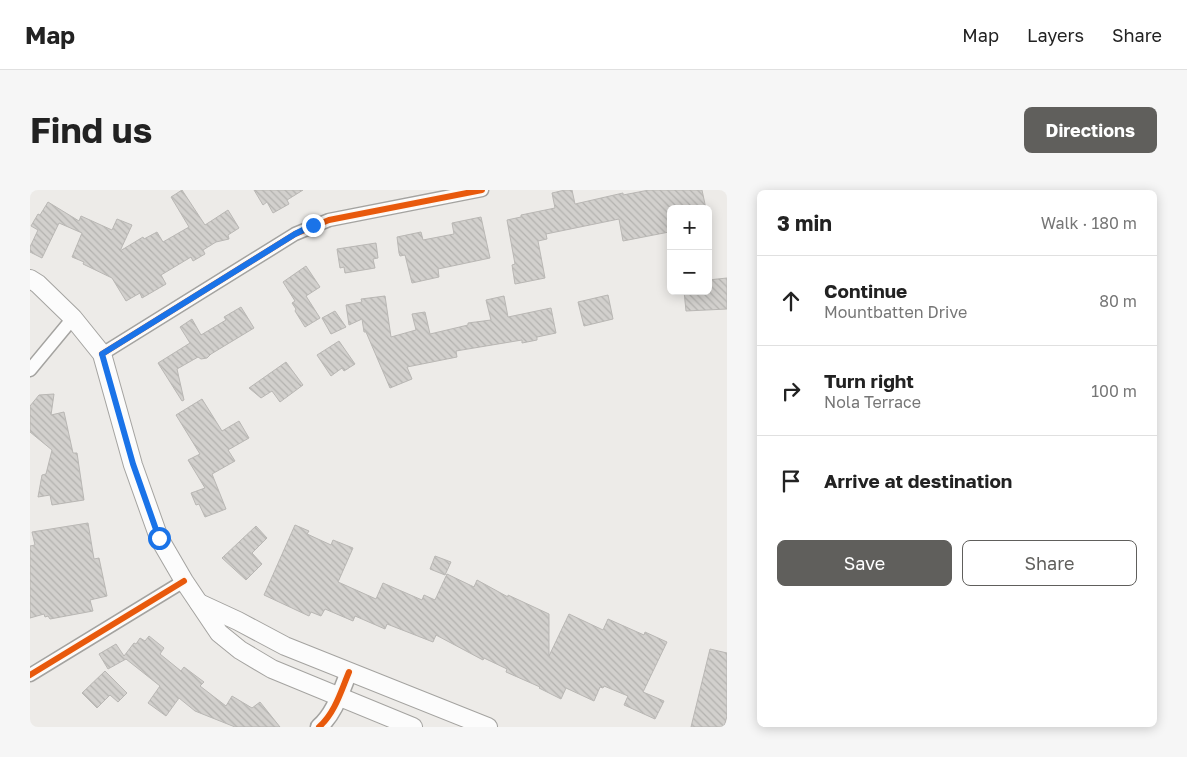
<!DOCTYPE html>
<meta charset="utf-8">
<style>
body{margin:0;font-family:"Golos Text",sans-serif;background:#f6f6f6;color:#222}
.controls{position:absolute;right:15px;top:15px;display:grid;overflow:hidden;border-radius:8px;box-shadow:0 2px 12px #0003}
.controls button{width:45px;height:45px;display:grid;place-items:center;padding:0;border:0;border-bottom:1px solid #e0e0e0;background:#fff;color:#222;font:25px sans-serif}
.stop{position:absolute;width:15px;height:15px;margin:-11px;border:4px solid #1a73e8;border-radius:50%;background:#fff}
.stop.end{background:#1a73e8;border-color:#fff;box-shadow:0 1px 5px #0008}
.list{margin:0;padding:0;list-style:none}
h2{display:flex;justify-content:space-between;align-items:center;height:65px;margin:0;padding:0 20px;font-size:21px}
h2 small{font-size:16px;font-weight:400;color:#767676}
.list li{display:grid;grid-template-columns:32px 1fr auto;gap:15px;align-items:center;box-sizing:border-box;height:90px;padding:0 20px;border-top:1px solid #e0e0e0}
.list b{display:block;font-size:19px;white-space:nowrap}
.list p{margin:0;font-size:16px;white-space:nowrap;color:#767676}
.list em{font-size:16px;font-style:normal;color:#767676}
.actions{display:flex;gap:10px;padding:15px 20px}
.actions a{flex:1;padding:11px 0;border:1px solid #605f5c;border-radius:8px;text-align:center;font-size:18px;color:#605f5c}
.actions .main{background:#605f5c;color:#fff}
.icon{flex:none;width:28px;height:28px;fill:none;stroke:currentColor;stroke-width:2;stroke-linecap:round;stroke-linejoin:round}
.map{position:relative;flex:none;width:697px;height:537px;overflow:hidden;border-radius:8px}
header{display:flex;align-items:center;gap:30px;box-sizing:border-box;height:70px;padding:0 25px;background:#fff;border-bottom:1px solid #e0e0e0}
header strong{font-size:24px}
nav{display:flex;gap:28px;margin-inline-start:auto;font-size:18px}
.intro{display:flex;align-items:center;justify-content:space-between;box-sizing:border-box;height:120px;padding:0 30px}
h1{margin:0;font-size:35px}
.button{padding:12px 22px;border-radius:8px;background:#605f5c;color:#fff;font-size:18px;font-weight:700}
main{display:flex;gap:30px;padding:0 30px}
aside{flex:1;background:#fff;border-radius:8px;box-shadow:0 2px 12px #0003}
.map>svg:first-child{display:block}
.building{fill:url(#building-back-hatch);stroke:#b9b7b4}
.lines{fill:none;stroke-linecap:round;stroke-linejoin:round}
.minor-casing{stroke:#a4a3a0;stroke-width:15}
.tertiary-casing{stroke:#a4a3a0;stroke-width:19}
.secondary-casing{stroke:#a4a3a0;stroke-width:20}
.minor{stroke:#fcfcfc;stroke-width:12}
.tertiary{stroke:#fcfcfc;stroke-width:16}
.secondary{stroke:#fcfcfc;stroke-width:18}
.cycleway-casing{stroke:#fdf8f3;stroke-width:9}
.cycleway{stroke:#e8590c;stroke-width:6}
.route{stroke:#1a73e8;stroke-width:6}
</style>
<header>
<strong>Map</strong>
<nav><a>Map</a><a>Layers</a><a>Share</a></nav>
</header>
<div class="intro"><h1>Find us</h1><a class="button">Directions</a></div>
<main>
<div class="map">
<svg width="697" height="537" viewBox="0 0 697 537">
<defs>
<pattern id="building-back-hatch" width="6" height="6" patternUnits="userSpaceOnUse" patternTransform="scale(1.25)"><rect width="6" height="6" fill="#d2d0cd"/><path d="M-1 5l2 2M0 0l6 6M5-1l2 2" fill="none" stroke="#b3b2af"/></pattern>
</defs>
<rect width="100%" height="100%" fill="#edebe8"/>
<!-- building -->
<g class="building">
<path d="M 152,0 L 175,35 L 198,20 L 209,38 L 198,45 L 199,49 L 186,52 L 173,60 L 175,64 L 163,71 L 161,67 L 131,85 L 136,94 L 112,108 L 110,103 L 96,111 L 82,88 L 53,74 L 54,72 L 42,67 L 52,43 L 29,33 L 12,68 L 0,62 L 0,57 L 8,40 L 1,36 L 8,24 L 10,25 L 18,12 L 49,31 L 51,26 L 82,40 L 87,29 L 102,35 L 90,61 L 113,47 L 114,49 L 127,42 L 133,52 L 159,37 L 141,7 Z"/>
<path d="M 224,0 L 273,0 L 257,10 L 259,14 L 243,23 L 237,12 L 233,15 Z"/>
<path d="M 535,0 L 542,0 L 545,14 L 593,3 L 593,5 L 619,0 L 672,0 L 676,19 L 641,19 L 641,21 L 638,21 L 641,37 L 641,39 L 638,39 L 639,42 L 593,51 L 589,29 L 516,44 L 517,49 L 508,51 L 515,88 L 485,94 L 482,75 L 485,74 L 477,30 L 491,27 L 491,25 L 525,18 L 522,3 Z"/>
<path d="M 451,27 L 460,68 L 408,79 L 409,87 L 382,93 L 375,65 L 370,66 L 369,63 L 367,47 L 391,42 L 393,50 L 424,44 L 422,33 Z"/>
<path d="M 346,53 L 348,68 L 343,69 L 345,78 L 315,83 L 314,77 L 310,78 L 307,59 Z"/>
<path d="M 276,76 L 290,97 L 276,106 L 290,128 L 275,137 L 265,121 L 266,119 L 262,113 L 265,111 L 253,92 Z"/>
<path d="M 697,88 L 697,119 L 656,121 L 654,101 L 678,101 L 678,90 Z"/>
<path d="M 578,105 L 583,129 L 554,136 L 548,112 Z"/>
<path d="M 355,106 L 361,147 L 386,140 L 382,124 L 395,122 L 400,144 L 438,135 L 438,133 L 461,130 L 456,110 L 474,106 L 478,127 L 521,118 L 526,143 L 507,147 L 507,150 L 492,153 L 492,150 L 426,161 L 427,167 L 377,177 L 382,189 L 360,198 L 336,142 L 334,142 L 332,129 L 319,135 L 316,115 L 332,112 L 331,109 Z"/>
<path d="M 211,117 L 224,138 L 181,164 L 177,168 L 171,169 L 168,167 L 147,179 L 154,210 L 152,211 L 128,173 L 160,153 L 150,137 L 162,129 L 171,145 L 196,130 L 194,127 Z"/>
<path d="M 305,121 L 316,137 L 301,144 L 292,128 Z"/>
<path d="M 309,151 L 325,174 L 314,181 L 312,178 L 301,186 L 287,165 Z"/>
<path d="M 256,172 L 273,195 L 250,212 L 242,201 L 231,208 L 219,198 Z"/>
<path d="M 24,204 L 21,225 L 34,222 L 43,263 L 47,263 L 54,310 L 22,315 L 20,305 L 8,307 L 12,285 L 16,284 L 22,260 L 0,242 L 0,216 L 9,205 Z"/>
<path d="M 172,209 L 192,241 L 209,231 L 219,248 L 198,260 L 205,271 L 182,284 L 196,319 L 175,327 L 169,314 L 166,315 L 161,303 L 175,298 L 158,270 L 170,264 L 146,225 Z"/>
<path d="M 58,333 L 64,369 L 69,368 L 77,406 L 60,410 L 63,421 L 20,429 L 18,426 L 15,427 L 14,424 L 0,428 L 0,356 L 5,355 L 2,342 Z"/>
<path d="M 265,335 L 279,341 L 277,344 L 301,355 L 303,350 L 323,358 L 308,392 L 346,409 L 353,393 L 392,410 L 394,405 L 405,410 L 417,384 L 444,397 L 447,390 L 478,407 L 478,405 L 519,424 L 519,466 L 539,424 L 573,440 L 578,429 L 614,445 L 615,442 L 637,452 L 613,502 L 634,511 L 625,529 L 594,515 L 598,506 L 574,496 L 573,498 L 570,497 L 564,511 L 536,498 L 531,509 L 509,498 L 510,497 L 476,482 L 477,479 L 454,468 L 453,470 L 406,445 L 403,452 L 357,434 L 355,439 L 325,426 L 323,431 L 295,419 L 291,426 L 281,422 L 279,426 L 234,405 Z"/>
<path d="M 226,336 L 237,348 L 222,363 L 232,374 L 216,390 L 192,368 Z"/>
<path d="M 405,366 L 421,372 L 415,385 L 400,379 Z"/>
<path d="M 119,446 L 134,458 L 130,464 L 151,481 L 154,477 L 174,492 L 170,496 L 196,516 L 202,506 L 222,518 L 230,512 L 250,537 L 205,537 L 165,521 L 149,508 L 136,526 L 118,513 L 130,496 L 96,469 L 78,479 L 69,464 L 86,454 L 94,466 L 104,453 L 106,454 L 110,448 L 115,451 Z"/>
<path d="M 680,459 L 697,463 L 697,526 L 694,537 L 661,537 Z"/>
<path d="M 75,481 L 97,503 L 88,512 L 80,505 L 67,518 L 52,503 Z"/>
</g>
<g class="lines">
<!-- minor casing -->
<g class="minor-casing">
<g id="minor">
<path d="M 72,164 L 265,44 L 299,30 L 452,0"/>
<path d="M 0,180 L 43,128"/>
<path d="M 0,485 L 154,391"/>
</g>
</g>
<!-- tertiary casing -->
<g class="tertiary-casing">
<path id="tertiary" d="M 289,537 C 305,523 311,501 319,482"/>
</g>
<!-- secondary casing -->
<g class="secondary-casing">
<g id="secondary">
<path d="M 0,89 L 8,94 L 43,128 L 72,164 L 103,275 L 129,348 L 154,391 L 189,443 L 210,460 L 242,479 L 383,537"/>
<path d="M 169,413 L 208,431 L 255,456 L 458,537"/>
</g>
</g>
<!-- minor -->
<use href="#minor" class="minor"/>
<!-- tertiary -->
<use href="#tertiary" class="tertiary"/>
<!-- secondary -->
<use href="#secondary" class="secondary"/>
<!-- cycleway casing -->
<g class="cycleway-casing">
<g id="cycleway">
<path d="M 72,164 L 265,44 L 299,30 L 452,0"/>
<path d="M 0,485 L 154,391"/>
<path d="M 289,537 C 305,523 311,501 319,482"/>
</g>
</g>
<!-- cycleway -->
<use href="#cycleway" class="cycleway"/>
</g>
<g class="lines">
<!-- route -->
<path class="route" d="M 129,348 L 103,274 L 72,164 L 265,44 L 283,35"/>
</g>
</svg>
<div class="controls">
<button>+</button>
<button>−</button>
</div>
<div class="stop" style="left:129px;top:348px"></div>
<div class="stop end" style="left:283px;top:35px"></div>
</div>
<aside>
<h2>3 min<small>Walk · 180 m</small></h2>
<ul class="list">
<li><svg class="icon" aria-label="ahead" viewBox="0 0 24 24"><path d="M12 20V5M6 11l6-6 6 6"/></svg><div><b>Continue</b><p>Mountbatten Drive</p></div><em>80 m</em></li>
<li><svg class="icon" aria-label="right" viewBox="0 0 24 24"><path d="M7 20v-9h11M14 6l5 5-5 5"/></svg><div><b>Turn right</b><p>Nola Terrace</p></div><em>100 m</em></li>
<li><svg class="icon" aria-label="arrive" viewBox="0 0 24 24"><path d="M6 21V4h12l-3 4 3 4H6"/></svg><div><b>Arrive at destination</b></div></li>
</ul>
<div class="actions"><a class="main">Save</a><a>Share</a></div>
</aside>
</main>
